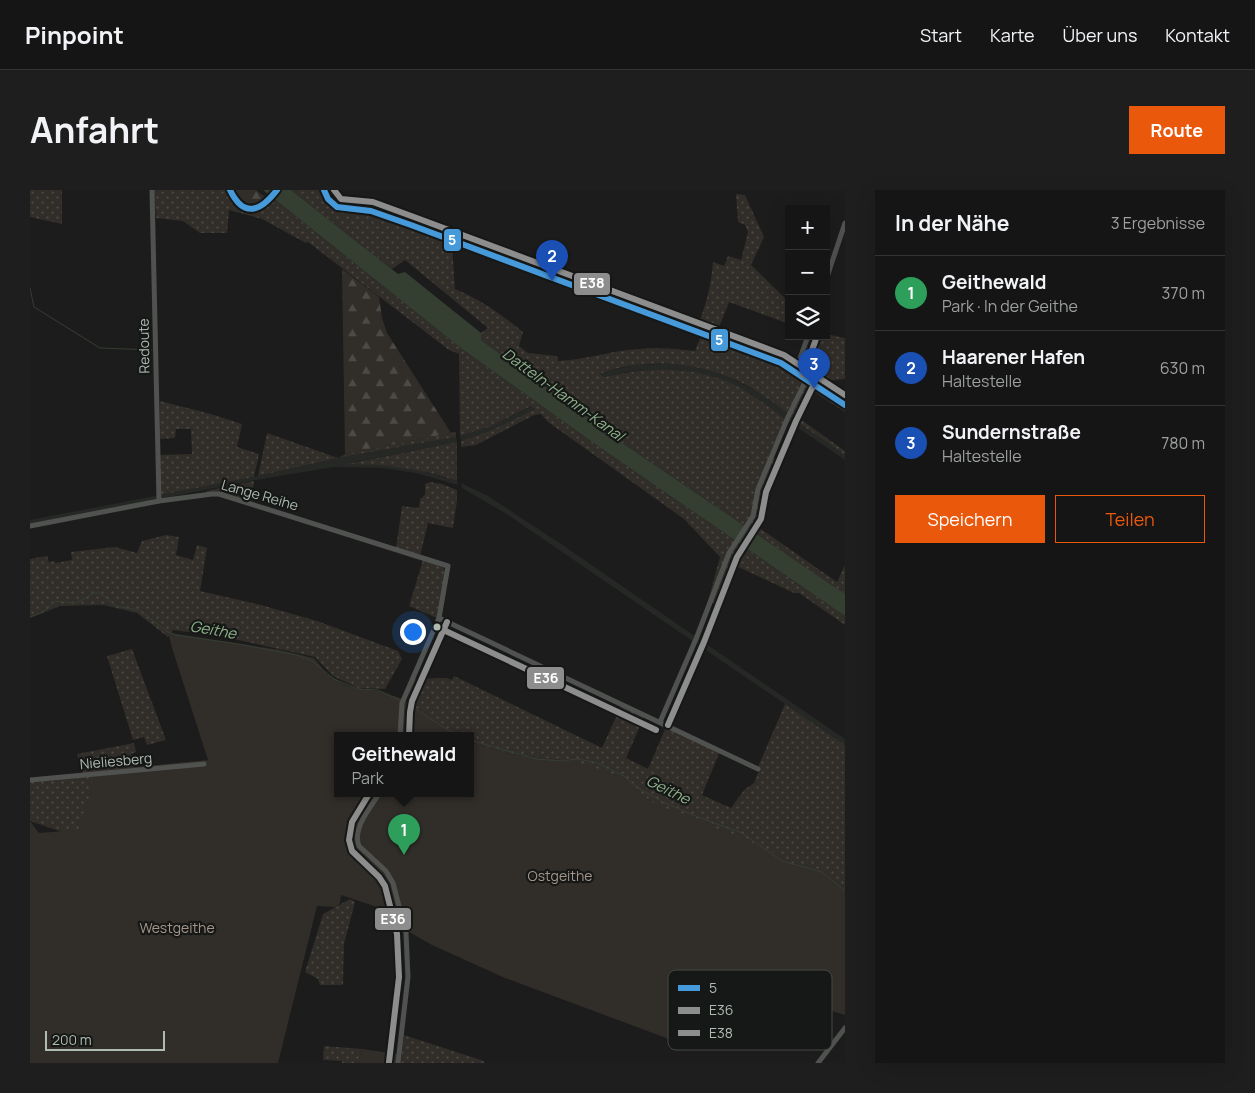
<!DOCTYPE html>
<html lang="de">
<meta charset="utf-8">
<style>
body{margin:0;font-family:Manrope,sans-serif;background:#1e1e1e;color:#f1f3f6}
.controls{position:absolute;right:15px;top:15px;display:grid;overflow:hidden;border-radius:0px;box-shadow:0 5px 20px #0002}
.controls button{width:45px;height:45px;display:grid;place-items:center;padding:0;border:0;border-bottom:1px solid #343434;background:#151515;color:#f1f3f6;font:25px sans-serif}
.scale{position:absolute;left:15px;bottom:12px;width:120px;box-sizing:border-box;padding-left:5px;border:2px solid #afbbb0;border-top:0;font-size:14px;line-height:18px;white-space:nowrap;color:#afbbb0;-webkit-text-stroke:4px #161817;paint-order:stroke}
.you{position:absolute;left:382px;top:441px;width:18px;height:18px;margin:-12px;border:4px solid #fff;border-radius:50%;background:#1a73e8;box-shadow:0 0 0 8px #1a73e833}
.badge{display:grid;place-items:center;width:32px;height:32px;border-radius:50%;background:#ea580c;color:#fff;font-size:16px;font-weight:700}
.pin{position:absolute;translate:-50% -41px;filter:drop-shadow(0 1px 2px #0008)}
.pin::after{content:'';position:absolute;top:26px;width:18px;height:15px;background:inherit;clip-path:polygon(0 0,100% 0,50% 100%)}
.popup{position:absolute;left:304px;top:542px;width:140px;height:65px;box-sizing:border-box;display:grid;place-content:center;border-radius:0px;background:#151515;filter:drop-shadow(0 1px 4px #0005);font-size:16px;white-space:nowrap;color:#9d9fa0}
.popup b{font-size:19px;color:#f1f3f6}
.popup::after{content:'';position:absolute;left:50%;top:100%;margin-left:-10px;border:10px solid transparent;border-top-color:#151515}
.list{margin:0;padding:0;list-style:none}
h2{display:flex;justify-content:space-between;align-items:center;height:65px;margin:0;padding:0 20px;font-size:21px}
h2 small{font-size:16px;font-weight:400;color:#9d9fa0}
.list li{display:grid;grid-template-columns:32px 1fr auto;gap:15px;align-items:center;box-sizing:border-box;height:75px;padding:0 20px;border-top:1px solid #343434}
.list b{display:block;font-size:19px;white-space:nowrap}
.list p{margin:0;font-size:16px;white-space:nowrap;color:#9d9fa0}
.list em{font-size:16px;font-style:normal;color:#9d9fa0}
.actions{display:flex;gap:10px;padding:15px 20px}
.actions a{flex:1;padding:11px 0;border:1px solid #ea580c;border-radius:0px;text-align:center;font-size:18px;color:#ea580c}
.actions .main{background:#ea580c;color:#fff}
.icon{flex:none;width:28px;height:28px;fill:none;stroke:currentColor;stroke-width:2;stroke-linecap:round;stroke-linejoin:round}
.map{position:relative;flex:none;width:815px;height:873px;overflow:hidden;border-radius:0px}
header{display:flex;align-items:center;gap:30px;box-sizing:border-box;height:70px;padding:0 25px;background:#151515;border-bottom:1px solid #343434}
header strong{font-size:24px}
nav{display:flex;gap:28px;margin-inline-start:auto;font-size:18px}
.intro{display:flex;align-items:center;justify-content:space-between;box-sizing:border-box;height:120px;padding:0 30px}
h1{margin:0;font-size:35px}
.button{padding:12px 22px;border-radius:0px;background:#ea580c;color:#fff;font-size:18px;font-weight:700}
main{display:flex;gap:30px;padding:0 30px}
aside{flex:1;background:#151515;border-radius:0px;box-shadow:0 5px 20px #0002}
.map>svg:first-child{display:block}
.built{fill:#262826}
.grass{fill:url(#grass-dots)}
.forest{fill:url(#forest-firs)}
.park{fill:#312d29}
.water{fill:#343f32}
.lines{fill:none;stroke-linecap:round;stroke-linejoin:round}
.stream{stroke:#343f32;stroke-width:1}
.minor{stroke:#505250;stroke-width:5}
.bus-1-casing{stroke:#161817;stroke-width:10}
.bus-2-casing{stroke:#161817;stroke-width:10}
.bus-3-casing{stroke:#161817;stroke-width:10}
.bus-1{stroke:#479ada;stroke-width:6}
.bus-2{stroke:#8d8d8d;stroke-width:6}
.bus-3{stroke:#8d8d8d;stroke-width:6}
.bus-dot{fill:#afbbb0;stroke:#161817;stroke-width:2}
.labels{text-anchor:middle;stroke-width:4.5;stroke-linejoin:round;paint-order:stroke}
.street-label{font-size:14px;fill:#afbbb0;stroke:#161817}
.park-label{font-size:14px;fill:#a49588;stroke:#161817}
.water-label{font-size:15px;font-style:italic;fill:#8fb28a;stroke:#161817}
.key{fill:#161817;stroke:#444945;stroke-width:1}
.key-label{font-size:14px;fill:#afbbb0}
.line-badge{stroke:#161817;stroke-width:2}
.badge-label{font-size:14px;text-anchor:middle;font-weight:bold;fill:#fff}
</style>
<header>
<strong>Pinpoint</strong>
<nav><a>Start</a><a>Karte</a><a>Über uns</a><a>Kontakt</a></nav>
</header>
<div class="intro"><h1>Anfahrt</h1><a class="button">Route</a></div>
<main>
<div class="map">
<svg width="815" height="873" viewBox="0 0 815 873">
<defs>
<pattern id="grass-dots" width="8" height="8" patternUnits="userSpaceOnUse" patternTransform="scale(1.25)"><rect width="8" height="8" fill="#312d29"/><path d="M2 2h.1M6 6h.1" fill="none" stroke="#4c4a46" stroke-width="1.8" stroke-linecap="round"/></pattern>
<pattern id="forest-firs" width="22" height="20" patternUnits="userSpaceOnUse" patternTransform="scale(1.25)"><rect width="22" height="20" fill="#312d29"/><path d="M5 1l3.5 6h-7zM16 11l3.5 6h-7z" fill="#4c4a46"/></pattern>
</defs>
<rect width="100%" height="100%" fill="#1c1c1c"/>
<!-- built -->
<g class="built">
<path d="M 647,173 L 686,182 L 700,188 L 728,202 L 758,224 L 755,229 L 720,203 L 704,195 L 650,180 L 623,180 L 595,182 L 573,187 L 568,183 L 606,175 Z"/>
<path d="M 502,216 L 505,219 L 462,240 L 431,251 L 430,246 L 462,236 Z"/>
<path d="M 760,227 L 815,265 L 815,270 L 758,231 Z"/>
<path d="M 426,247 L 427,252 L 320,273 L 354,274 L 386,279 L 427,291 L 428,295 L 386,283 L 353,278 L 303,277 L 226,290 L 0,334 L 0,330 L 224,287 L 308,268 Z"/>
<path d="M 431,293 L 458,306 L 531,354 L 666,447 L 664,452 L 475,323 L 432,298 Z"/>
<path d="M 669,449 L 815,549 L 815,555 L 667,454 Z"/>
</g>
<!-- grass -->
<g class="grass">
<path d="M 0,0 L 32,0 L 32,34 L 0,27 Z"/>
<path d="M 124,0 L 198,0 C 204,13 215,29 232,20 C 236,18 241,12 244,9 L 432,159 L 565,254 L 815,426 L 815,435 L 769,403 L 764,403 L 704,375 L 686,411 L 684,413 L 678,411 L 690,367 L 654,329 L 518,232 L 511,224 L 504,225 L 446,255 L 431,257 L 431,251 L 462,240 L 505,219 L 501,216 L 462,236 L 430,246 L 429,164 L 419,160 L 278,52 L 276,53 L 232,29 L 199,20 L 197,43 L 170,43 L 153,31 L 126,28 Z"/>
<path d="M 261,0 L 292,0 L 297,11 L 305,18 L 342,23 L 507,85 L 422,55 L 425,99 C 450,109 472,125 493,142 L 489,156 L 498,163 L 527,166 L 528,171 C 552,170 574,163 598,160 C 620,157 643,158 665,161 L 671,146 L 741,173 L 773,191 L 758,224 C 744,213 729,202 714,194 C 669,171 616,167 569,184 L 574,187 C 616,177 664,175 705,195 C 723,204 739,217 755,229 L 742,267 L 748,270 L 736,301 L 728,337 L 807,392 L 815,375 L 815,404 L 579,244 L 451,150 L 451,143 L 458,138 L 375,70 L 362,79 Z"/>
<path d="M 706,4 L 715,5 L 734,47 L 721,75 L 759,112 L 759,134 L 699,112 L 686,145 L 667,138 C 676,115 681,97 683,72 L 694,76 L 698,66 L 711,70 L 718,42 L 715,35 L 708,32 Z"/>
<path d="M 796,144 L 815,148 L 815,189 C 798,190 781,195 770,180 L 781,146 L 796,146 Z"/>
<path d="M 776,193 L 815,218 L 815,222 L 778,198 L 766,226 L 815,261 L 815,265 L 760,227 Z"/>
<path d="M 130,211 L 181,224 L 212,234 L 207,257 L 229,264 L 224,287 L 130,305 L 130,265 L 162,264 L 161,239 L 146,239 L 145,248 L 130,249 Z"/>
<path d="M 426,242 L 426,247 L 308,268 L 228,286 L 237,243 L 308,268 L 315,264 Z"/>
<path d="M 427,252 L 427,291 C 389,278 357,274 317,274 Z"/>
<path d="M 224,291 L 221,311 L 187,302 L 176,302 L 176,301 Z"/>
<path d="M 400,292 L 412,294 L 427,300 L 427,311 L 423,338 L 398,333 L 390,366 L 366,358 L 372,316 L 389,318 L 390,309 L 395,305 L 395,294 Z"/>
<path d="M 136,345 L 149,347 L 146,365 L 163,370 L 167,355 L 177,358 L 170,401 L 231,415 L 287,431 L 368,461 L 372,469 L 355,499 L 328,498 L 303,486 L 285,467 L 195,447 L 143,440 L 138,447 L 107,423 L 73,415 L 30,416 L 0,428 L 0,369 L 17,366 L 19,372 L 25,371 L 25,373 L 42,370 L 41,362 L 85,357 L 107,363 L 112,351 Z"/>
<path d="M 393,370 L 413,377 L 416,383 L 407,428 L 379,416 Z"/>
<path d="M 102,459 L 136,550 L 117,555 L 114,547 L 103,550 L 77,466 Z"/>
<path d="M 424,486 L 572,558 L 591,516 L 614,527 L 596,568 L 618,579 L 636,537 L 690,561 L 672,605 L 701,618 L 714,600 L 724,593 L 730,578 L 728,577 L 755,514 L 815,555 L 815,727 L 540,571 L 478,564 L 440,552 L 440,546 L 425,546 L 376,515 L 384,489 L 416,488 L 422,490 Z"/>
<path d="M 104,553 L 106,562 L 101,564 L 105,579 L 53,583 L 47,564 Z"/>
<path d="M 65,583 L 60,620 L 47,647 L 0,631 L 0,590 Z"/>
<path d="M 320,709 L 325,712 L 314,754 L 313,795 L 290,795 L 288,789 L 275,782 L 293,724 Z"/>
<path d="M 374,845 L 454,871 L 454,873 L 371,873 Z"/>
<path d="M 294,856 L 332,859 L 328,873 L 312,873 L 312,871 L 293,870 Z"/>
</g>
<!-- forest -->
<g class="forest">
<path d="M 205,0 L 226,0 L 235,7 L 231,12 L 217,14 L 210,9 Z"/>
<path d="M 312,79 L 349,107 L 352,128 L 357,143 L 421,243 L 315,264 Z"/>
</g>
<!-- park -->
<g class="park">
<path d="M 140,443 L 250,460 L 284,468 L 297,484 L 312,493 L 321,497 L 349,501 L 370,508 L 413,534 L 424,546 L 308,546 L 308,604 L 440,604 L 440,552 L 478,564 L 540,571 L 556,575 L 587,586 L 629,617 L 641,621 L 662,626 L 687,639 L 734,657 L 763,674 L 781,677 L 794,682 L 815,698 L 815,825 L 788,817 L 768,842 L 714,822 L 706,842 L 639,849 L 475,788 L 402,755 L 379,742 L 373,743 L 368,724 L 311,705 L 310,713 L 306,717 L 287,716 L 248,873 L 0,873 L 0,631 L 9,643 L 49,640 L 62,598 L 62,581 L 178,570 L 142,458 L 139,446 Z"/>
<path d="M 332,859 L 367,864 L 366,873 L 328,873 Z"/>
</g>
<!-- water -->
<path class="water" d="M 233,0 L 261,0 L 368,84 L 375,82 L 451,143 L 451,150 L 579,244 L 815,404 L 815,426 L 565,254 L 432,159 Z"/>
<g class="lines">
<!-- stream -->
<g class="stream">
<path d="M 0,98 L 4,117 L 70,158 L 122,160"/>
<path d="M 0,427 L 13,422 L 25,411 L 46,413 L 64,403 L 70,403 L 86,416 L 109,420 L 138,442 L 146,445 L 208,454 L 266,465 L 282,471 L 304,489 L 328,499 L 348,500 L 369,510"/>
<path d="M 376,513 L 418,540 L 431,546"/>
<path d="M 440,550 L 506,569 L 532,571 L 547,569 L 567,573 L 594,586 L 608,598 L 631,611 L 665,626 L 712,643 L 752,671 L 792,682 L 815,701"/>
</g>
<!-- minor -->
<g class="minor">
<path d="M 122,0 L 129,311"/>
<path d="M 200,0 C 205,13 219,27 234,15 C 239,12 243,5 247,0"/>
<path d="M 294,0 L 298,9 L 307,17 L 341,21 L 381,35 L 751,173 L 815,215"/>
<path d="M 796,90 L 815,33"/>
<path d="M 765,182 L 778,146"/>
<path d="M 0,336 L 129,311 L 182,304 L 189,304 L 418,376 L 409,428 L 372,513 L 370,546"/>
<path d="M 409,428 L 728,579"/>
<path d="M 630,532 L 666,449 L 699,363 L 723,326 L 728,299 L 758,227 L 776,190"/>
<path d="M 0,590 L 174,574"/>
<path d="M 349,604 C 340,618 322,639 329,656 L 356,681 L 363,693 L 376,743 L 378,787 L 368,873"/>
<path d="M 788,873 L 815,838"/>
</g>
<!-- bus-1 casing -->
<g class="bus-1-casing">
<g id="bus-1">
<path d="M 200,0 C 214,29 231,21 247,0"/>
<path d="M 294,0 L 298,9 L 307,17 L 341,21 L 381,35 L 751,173 L 815,215"/>
</g>
</g>
<!-- bus-2 casing -->
<g class="bus-2-casing">
<g id="bus-2">
<path d="M 773,185 L 786,149"/>
<path d="M 405,436 L 626,540"/>
<path d="M 638,535 L 674,452 L 707,367 L 731,329 L 736,302 L 766,231 L 784,194"/>
<path d="M 379,546 L 380,522 L 382,511 L 417,432"/>
<path d="M 339,604 L 322,632 L 319,650 L 322,661 L 349,687 L 355,696 L 367,744 L 369,787 L 359,872"/>
</g>
</g>
<!-- bus-3 casing -->
<g class="bus-3-casing">
<path id="bus-3" d="M 304,0 L 311,9 L 343,12 L 384,27 L 754,165 L 815,205"/>
</g>
<!-- bus-1 -->
<use href="#bus-1" class="bus-1"/>
<!-- bus-2 -->
<use href="#bus-2" class="bus-2"/>
<!-- bus-3 -->
<use href="#bus-3" class="bus-3"/>
</g>
<!-- markers -->
<circle class="bus-dot" cx="407" cy="437" r="4.5"/>
<g class="labels">
<!-- street labels -->
<g class="street-label">
<text transform="translate(114 156) rotate(-91)" y="5">Redoute</text>
<text transform="translate(230 305) rotate(16)" y="5">Lange Reihe</text>
<text transform="translate(86 571) rotate(-5)" y="5">Nieliesberg</text>
</g>
<!-- park labels -->
<g class="park-label">
<text x="530" y="691">Ostgeithe</text>
<text x="147" y="743">Westgeithe</text>
</g>
<!-- water labels -->
<g class="water-label">
<text transform="translate(533 205) rotate(36)" y="5">Datteln-Hamm-Kanal</text>
<text transform="translate(183 440) rotate(10)" y="5">Geithe</text>
<text transform="translate(638 600) rotate(26)" y="5">Geithe</text>
</g>
</g>
<!-- legend -->
<rect x="638" y="780" width="164" height="80" rx="8" class="key"/>
<rect x="648" y="795" width="22" height="6" fill="#479ada"/>
<rect x="648" y="817" width="22" height="7" fill="#8d8d8d"/>
<rect x="648" y="840" width="22" height="6" fill="#8d8d8d"/>
<g class="key-label">
<text x="679" y="803">5</text>
<text x="679" y="825">E36</text>
<text x="679" y="848">E38</text>
</g>
<g class="line-badge">
<rect x="413" y="38" width="19" height="24" rx="5" fill="#479ada"/>
<rect x="543" y="82" width="38" height="24" rx="5" fill="#8d8d8d"/>
<rect x="680" y="138" width="19" height="24" rx="5" fill="#479ada"/>
<rect x="496" y="476" width="39" height="24" rx="5" fill="#8d8d8d"/>
<rect x="344" y="717" width="38" height="24" rx="5" fill="#8d8d8d"/>
</g>
<g class="badge-label">
<text x="422" y="55">5</text>
<text x="562" y="98">E38</text>
<text x="689" y="155">5</text>
<text x="516" y="493">E36</text>
<text x="363" y="734">E36</text>
</g>
</svg>
<div class="controls">
<button>+</button>
<button>−</button>
<button><svg class="icon" aria-label="layers" viewBox="0 0 24 24"><path d="M12 4l9 5-9 5-9-5zM3 14l9 5 9-5"/></svg></button>
</div>
<div class="scale">200 m</div>
<div class="you"></div>
<div class="pin badge" style="left:374px;top:665px;background:#2e9e5b">1</div>
<div class="popup"><b>Geithewald</b>Park</div>
<div class="pin badge" style="left:522px;top:91px;background:#1a4fb4">2</div>
<div class="pin badge" style="left:784px;top:199px;background:#1a4fb4">3</div>
</div>
<aside>
<h2>In der Nähe<small>3 Ergebnisse</small></h2>
<ul class="list">
<li><span class="badge" style="background:#2e9e5b">1</span><div><b>Geithewald</b><p>Park · In der Geithe</p></div><em>370 m</em></li>
<li><span class="badge" style="background:#1a4fb4">2</span><div><b>Haarener Hafen</b><p>Haltestelle</p></div><em>630 m</em></li>
<li><span class="badge" style="background:#1a4fb4">3</span><div><b>Sundernstraße</b><p>Haltestelle</p></div><em>780 m</em></li>
</ul>
<div class="actions"><a class="main">Speichern</a><a>Teilen</a></div>
</aside>
</main>
